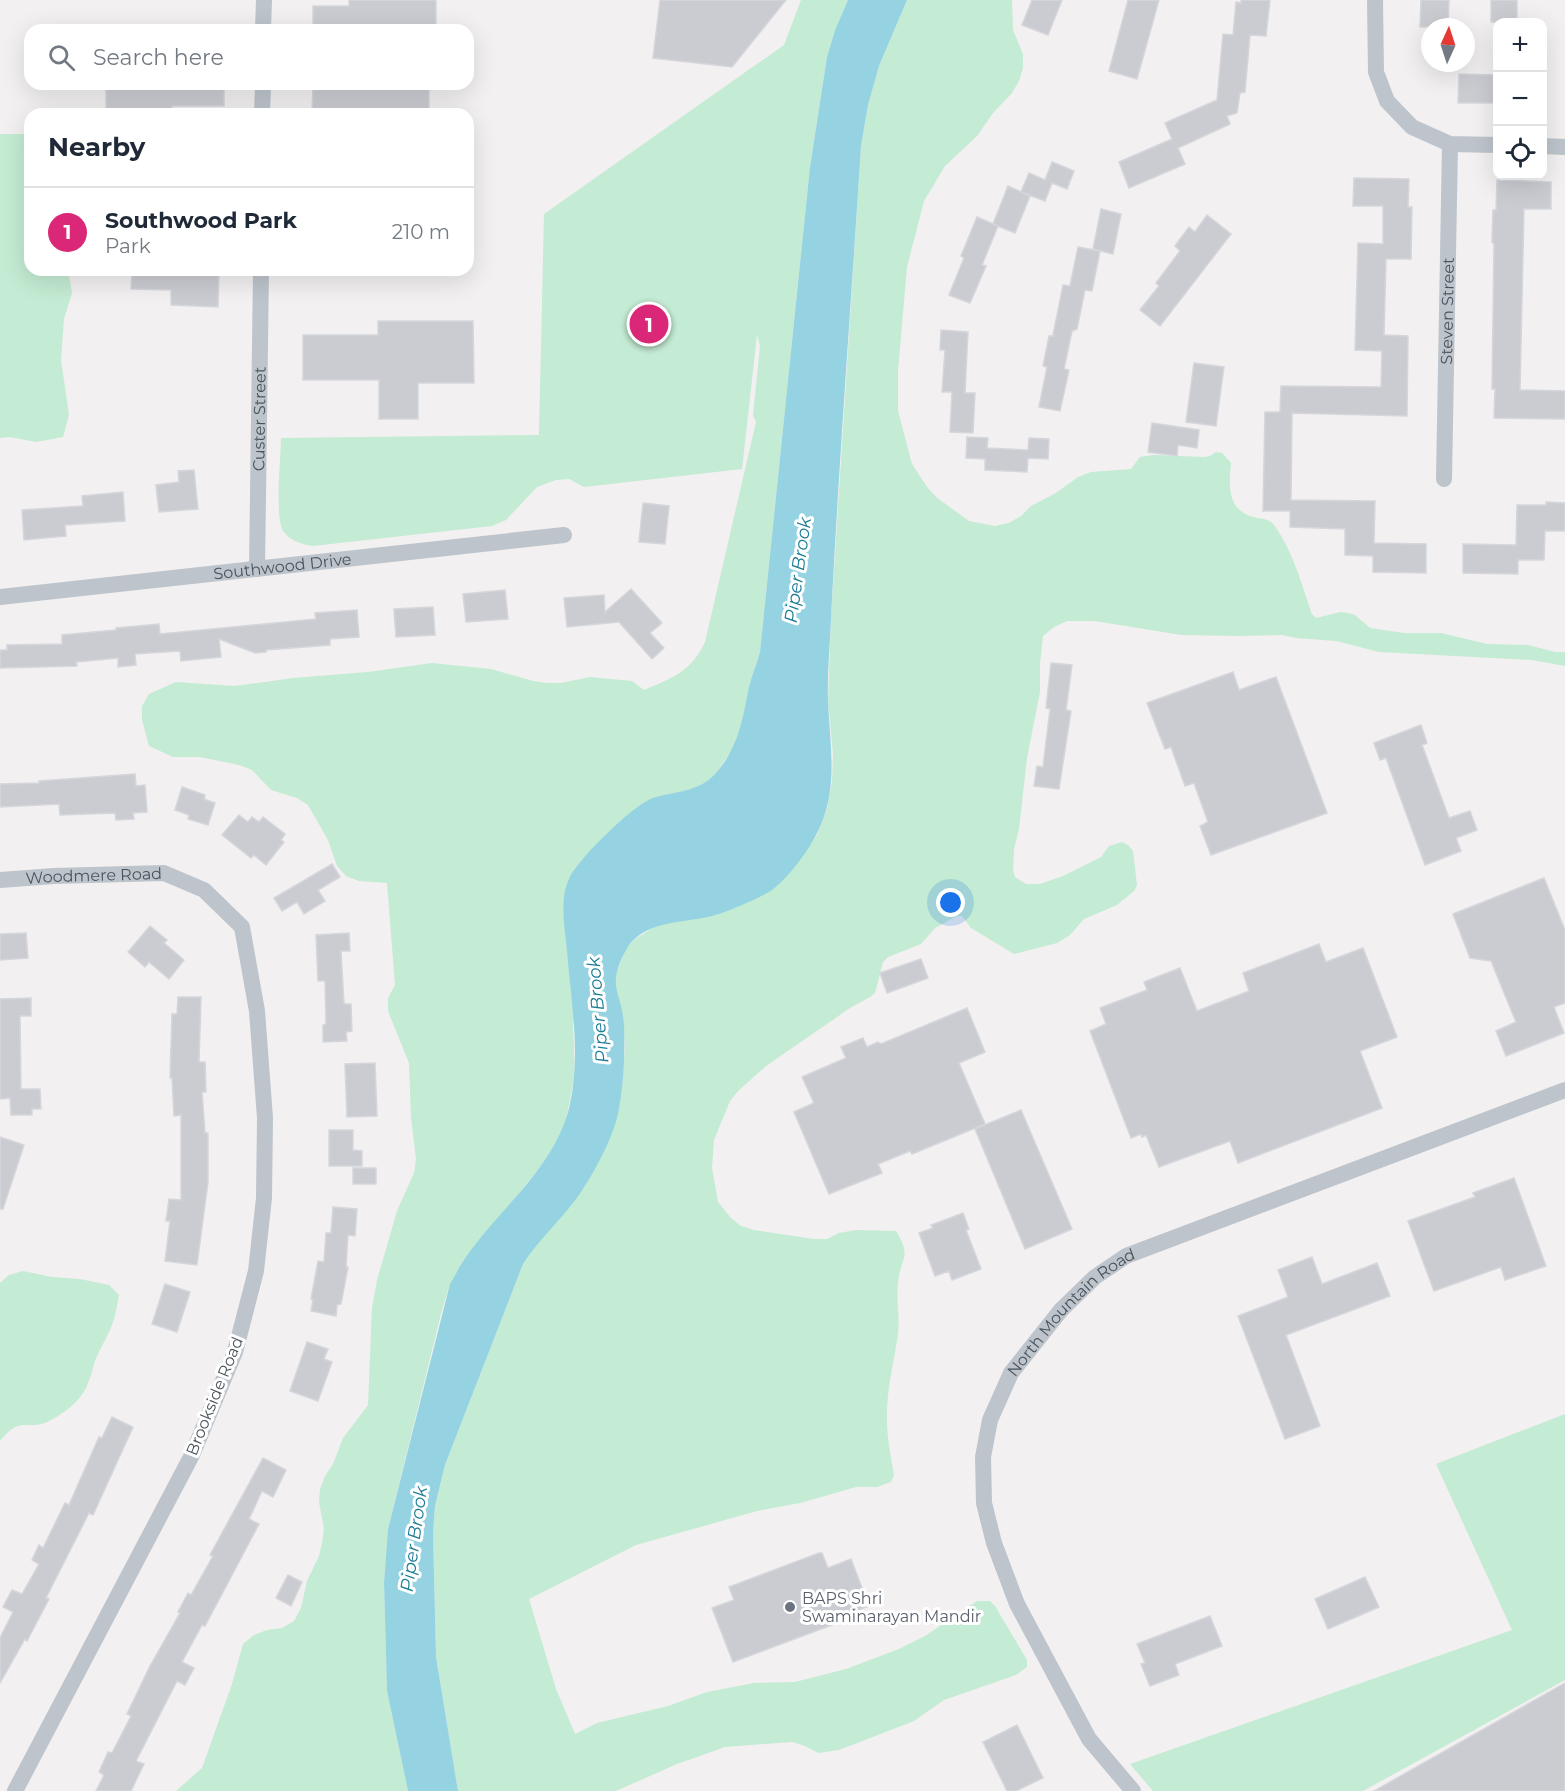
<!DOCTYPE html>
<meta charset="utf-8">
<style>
body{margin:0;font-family:Montserrat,sans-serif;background:#f6f6f7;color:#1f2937}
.controls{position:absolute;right:18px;top:18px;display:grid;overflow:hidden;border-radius:12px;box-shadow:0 6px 24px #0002}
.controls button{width:54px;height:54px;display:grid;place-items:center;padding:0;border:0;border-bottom:2px solid #e0e1e3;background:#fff;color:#1f2937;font:30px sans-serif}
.compass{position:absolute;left:1421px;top:18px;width:54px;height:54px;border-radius:50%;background:#fff;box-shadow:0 6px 24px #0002;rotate:3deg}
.you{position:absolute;left:951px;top:903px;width:21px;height:21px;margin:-15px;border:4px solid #fff;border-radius:50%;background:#1a73e8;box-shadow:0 0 0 9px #1a73e833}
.badge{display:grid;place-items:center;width:39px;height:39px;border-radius:50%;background:#db2777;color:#fff;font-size:20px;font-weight:700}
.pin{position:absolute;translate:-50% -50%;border:3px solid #fff;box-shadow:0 2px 6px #0006}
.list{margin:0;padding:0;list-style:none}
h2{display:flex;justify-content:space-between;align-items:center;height:78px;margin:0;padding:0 24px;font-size:26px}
h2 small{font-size:20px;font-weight:400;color:#747a83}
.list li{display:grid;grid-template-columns:39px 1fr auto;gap:18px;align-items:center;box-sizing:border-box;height:90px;padding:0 24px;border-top:2px solid #e0e1e3}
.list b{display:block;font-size:22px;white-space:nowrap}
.list p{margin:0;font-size:20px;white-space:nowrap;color:#747a83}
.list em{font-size:20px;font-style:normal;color:#747a83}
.icon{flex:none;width:33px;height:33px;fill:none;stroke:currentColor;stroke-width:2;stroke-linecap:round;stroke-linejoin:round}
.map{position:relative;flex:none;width:1565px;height:1791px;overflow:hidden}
.search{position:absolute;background:#fff;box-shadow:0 6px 24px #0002;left:24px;top:24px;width:450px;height:66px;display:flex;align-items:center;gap:15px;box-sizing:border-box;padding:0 21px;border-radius:18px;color:#747a83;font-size:22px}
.panel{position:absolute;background:#fff;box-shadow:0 6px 24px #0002;left:24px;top:108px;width:450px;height:168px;border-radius:18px}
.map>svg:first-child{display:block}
.green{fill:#c4ebd3}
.water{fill:#95d3e3}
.building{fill:#cbccd2;stroke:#d5d6db;stroke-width:1.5}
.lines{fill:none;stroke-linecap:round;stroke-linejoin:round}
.street{stroke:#bdc4cb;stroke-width:16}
.worship-dot{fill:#6b7280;stroke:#fff;stroke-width:2}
.labels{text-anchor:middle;stroke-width:6;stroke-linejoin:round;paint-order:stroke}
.street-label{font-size:16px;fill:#4a535b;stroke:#fff}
.worship-label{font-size:16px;fill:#5b616d;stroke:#fff;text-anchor:start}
.water-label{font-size:18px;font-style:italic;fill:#1b7c96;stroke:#fff}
</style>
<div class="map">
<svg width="1565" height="1791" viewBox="0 0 1565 1791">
<rect width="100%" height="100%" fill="#f2f0f0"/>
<!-- green -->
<g class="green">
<path d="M 801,0 L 848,0 L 835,30 L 827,57 L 810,167 L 760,652 L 750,684 L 742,724 L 732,750 L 716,773 L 706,782 L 693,789 L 652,799 L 573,1023 L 575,1075 L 564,1129 L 552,1153 L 464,1260 L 450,1284 L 442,1310 L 388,1529 L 384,1583 L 387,1691 L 408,1791 L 176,1791 L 202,1768 L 232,1684 L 243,1644 L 254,1635 L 267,1630 L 282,1628 L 294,1621 L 301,1608 L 307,1581 L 319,1556 L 322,1543 L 324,1529 L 319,1502 L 320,1489 L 325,1476 L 333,1464 L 343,1438 L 368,1405 L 372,1308 L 377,1280 L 397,1211 L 414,1173 L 416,1159 L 411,1118 L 409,1063 L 388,1011 L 388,998 L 395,985 L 387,883 L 359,881 L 346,876 L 337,866 L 328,840 L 308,805 L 297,798 L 271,790 L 252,770 L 239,765 L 200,757 L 173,757 L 149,746 L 142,720 L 142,706 L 149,694 L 176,682 L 235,686 L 293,678 L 368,672 L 432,663 L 491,669 L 533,681 L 547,683 L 561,683 L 590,677 L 632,681 L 644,690 C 672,678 691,672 705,642 L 756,422 L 753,415 L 760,346 L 757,335 L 742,469 L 584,487 L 569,479 L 556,480 L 537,487 L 506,520 L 492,526 L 313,546 C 302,544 292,542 284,532 C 274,521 281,457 281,438 L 539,435 L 544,214 L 784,45 Z"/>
<path d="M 907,0 L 1012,0 L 1013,30 L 1023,54 L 1023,68 L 1019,81 L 1012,93 L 993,113 L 977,136 L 945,166 L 924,201 L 907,267 L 898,371 L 898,411 L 912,464 L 927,487 L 936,497 L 969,521 L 995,526 L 1009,523 L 1021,516 L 1031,506 L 1056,493 L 1078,477 L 1091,472 L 1131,469 L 1140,457 L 1153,455 L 1204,457 L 1210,456 L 1216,452 L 1222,453 L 1231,463 C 1229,484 1226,509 1253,517 C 1260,519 1269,518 1274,525 C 1293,551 1301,583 1312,614 L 1316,618 L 1341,612 L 1348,613 L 1355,615 L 1370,628 L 1404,633 L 1441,633 L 1487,644 L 1528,645 L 1555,652 L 1565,652 L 1565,666 L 1532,660 L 1379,652 L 1336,641 L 1296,638 L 1282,635 L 1239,636 L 1181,635 L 1095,621 L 1067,621 L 1054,627 L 1043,636 L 1040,663 L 1040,692 L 1027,758 L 1019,829 L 1014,849 L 1013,870 L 1015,877 L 1026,884 L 1040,884 L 1063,876 L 1101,857 L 1109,846 L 1122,842 L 1128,845 L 1133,851 L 1137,885 L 1134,891 L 1117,905 L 1084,919 L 1070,935 L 1057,943 L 1014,954 L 971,928 L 962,916 L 955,917 L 935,928 L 921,944 L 888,957 L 883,962 L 875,993 L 870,997 L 850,1008 L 766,1066 L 738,1091 L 730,1101 L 714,1140 L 712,1168 L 718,1202 L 731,1218 L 741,1226 L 754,1230 L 814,1239 L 827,1239 L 839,1233 L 856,1230 L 896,1231 C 913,1258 900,1258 898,1283 C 896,1299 900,1317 898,1334 C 894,1362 886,1391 887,1420 C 887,1438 891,1457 894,1475 L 891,1482 L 877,1487 L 856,1487 L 800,1503 L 757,1511 L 636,1545 L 529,1599 L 556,1689 L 575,1734 L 597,1723 L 668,1706 L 707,1692 L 754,1683 L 795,1682 L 846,1669 L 899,1649 L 925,1636 L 977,1601 L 990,1601 L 995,1606 L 1027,1660 L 1027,1667 L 1016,1675 L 944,1700 L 914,1721 L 839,1750 L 818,1753 L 805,1746 L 792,1742 L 725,1747 L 677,1764 L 616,1791 L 458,1791 L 436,1657 L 433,1534 L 435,1506 L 445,1465 L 523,1264 L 617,1118 L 622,1090 L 625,1048 L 623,1016 L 615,990 L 615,976 L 626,949 L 635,939 L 659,924 L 717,915 L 770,891 L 790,871 L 809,847 L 817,835 L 827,809 L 832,782 L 833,754 L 828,700 L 831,618 L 861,146 L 868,105 L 879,66 Z"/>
<path d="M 0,134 L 30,134 L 30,270 L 68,270 L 72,293 L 64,319 L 61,360 L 69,415 L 63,437 L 36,442 L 10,437 L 0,438 Z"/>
<path d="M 23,1271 L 52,1277 L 80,1279 L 109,1285 L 119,1295 C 117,1304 116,1314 113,1322 C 109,1334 102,1345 97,1356 C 93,1365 92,1374 88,1383 C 82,1400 65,1413 49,1421 C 27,1432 21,1414 0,1441 L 0,1283 L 9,1275 Z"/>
<path d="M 1565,1414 L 1565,1680 L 1363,1791 L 1153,1791 L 1130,1764 L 1512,1630 L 1436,1464 Z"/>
</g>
<!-- water -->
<path class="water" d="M 848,0 L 907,0 L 879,66 L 868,105 L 861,146 C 851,304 839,461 831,618 C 830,646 827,674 828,701 C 830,750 840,793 814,839 C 805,855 785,882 769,892 C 757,899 729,911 716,915 C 686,924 642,918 625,952 C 606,988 622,992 624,1025 C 625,1055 624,1085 618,1114 C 612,1140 594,1173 579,1195 C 562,1219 539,1239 523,1264 L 445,1465 L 435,1506 L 433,1534 L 436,1657 L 458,1791 L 408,1791 L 387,1691 L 384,1583 L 388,1529 L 450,1284 C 455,1276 459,1267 464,1260 C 499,1208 556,1168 570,1104 C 581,1055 571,1001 567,951 C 565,928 559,900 569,879 C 578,859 633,805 653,798 C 675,791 697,793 715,774 C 738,749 743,718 749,687 C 752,675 757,663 760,652 L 810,167 L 827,57 L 835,30 Z"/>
<!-- building -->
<g class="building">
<path d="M 349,0 L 436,0 L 436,30 L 313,30 L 313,6 L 349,6 Z"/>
<path d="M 660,0 L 786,0 L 732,67 L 653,58 Z"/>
<path d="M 1032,0 L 1062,0 L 1048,35 L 1022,25 Z"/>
<path d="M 1128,0 L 1159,0 L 1137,79 L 1109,71 Z"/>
<path d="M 1241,0 L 1270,0 L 1266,36 L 1250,35 L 1245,92 L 1240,93 L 1237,113 L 1227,116 L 1230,124 L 1178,148 L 1185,164 L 1129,188 L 1119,162 L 1172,139 L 1165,123 L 1217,100 L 1223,34 L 1233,35 L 1236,2 L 1241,3 Z"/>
<path d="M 1421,0 L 1449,0 L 1448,27 L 1420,27 Z"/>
<rect x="1491" y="0" width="26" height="22"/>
<path d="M 1459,74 L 1497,75 L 1497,103 L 1458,103 Z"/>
<path d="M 106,84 L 224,84 L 224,106 L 172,106 L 172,114 L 106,113 Z"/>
<path d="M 313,84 L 429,84 L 429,114 L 312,114 Z"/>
<path d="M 1052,162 L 1074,171 L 1067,189 L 1052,183 L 1045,201 L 1021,192 L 1029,173 L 1045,180 Z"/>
<path d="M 1354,178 L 1409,179 L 1408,207 L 1412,207 L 1411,259 L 1386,259 L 1384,335 L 1408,336 L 1407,416 L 1292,413 L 1291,500 L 1375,501 L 1374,543 L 1426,544 L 1426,573 L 1373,572 L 1373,556 L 1345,555 L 1345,529 L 1290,527 L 1290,511 L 1263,511 L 1265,412 L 1280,412 L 1281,386 L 1381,387 L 1382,351 L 1355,350 L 1358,243 L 1383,244 L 1383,206 L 1353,206 Z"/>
<path d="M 1497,180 L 1551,182 L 1551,209 L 1524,209 L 1520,390 L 1565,391 L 1565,419 L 1494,418 L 1495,389 L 1492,389 L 1494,244 L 1492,242 L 1493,210 L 1496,210 Z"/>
<path d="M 1008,186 L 1030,196 L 1015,233 L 993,224 Z"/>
<path d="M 1101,209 L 1121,214 L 1113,254 L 1093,249 Z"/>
<path d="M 1207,215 L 1231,234 L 1160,326 L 1140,310 L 1159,286 L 1156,283 L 1180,251 L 1175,246 L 1189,227 L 1195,232 Z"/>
<path d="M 977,217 L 998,226 L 982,265 L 986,266 L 970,303 L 949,295 L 964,258 L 961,256 Z"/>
<path d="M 1078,247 L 1100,251 L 1092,291 L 1085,290 L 1077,329 L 1072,331 L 1064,369 L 1069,370 L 1060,411 L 1039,407 L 1047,367 L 1043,366 L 1049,336 L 1055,336 L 1053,335 L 1063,285 L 1070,286 Z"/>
<path d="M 132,270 L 219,270 L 218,307 L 171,305 L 171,290 L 131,289 Z"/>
<path d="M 378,321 L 473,321 L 474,383 L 418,383 L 418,419 L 379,419 L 379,380 L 303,380 L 303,335 L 378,335 Z"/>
<path d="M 941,330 L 968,332 L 965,393 L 975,393 L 973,433 L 950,432 L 952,392 L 942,392 L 945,350 L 940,350 Z"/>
<path d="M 1194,363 L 1224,367 L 1216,426 L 1186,422 Z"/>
<path d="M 1152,423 L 1199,430 L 1197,448 L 1178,445 L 1177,456 L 1148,452 Z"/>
<path d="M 967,437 L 988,438 L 987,448 L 1028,450 L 1029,438 L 1049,439 L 1048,459 L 1028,458 L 1027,472 L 985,470 L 985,459 L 966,458 Z"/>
<path d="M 194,470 L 198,509 L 159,512 L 156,485 L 179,482 L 178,471 Z"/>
<path d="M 123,492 L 125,521 L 65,525 L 66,536 L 24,540 L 22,510 L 83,506 L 82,496 Z"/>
<path d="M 1546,502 L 1565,503 L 1565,531 L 1545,531 L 1544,560 L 1518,560 L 1518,574 L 1463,573 L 1463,544 L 1516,545 L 1517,505 L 1546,505 Z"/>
<path d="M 643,503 L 669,506 L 665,544 L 639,542 Z"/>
<path d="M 631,589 L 662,623 L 650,633 L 664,648 L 652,659 L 619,622 L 567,627 L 564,598 L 604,595 L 605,612 Z"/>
<path d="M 505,590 L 508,619 L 466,622 L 463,594 Z"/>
<path d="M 433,607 L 435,635 L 396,637 L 394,609 Z"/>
<path d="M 357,610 L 359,637 L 330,639 L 330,645 L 266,650 L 266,652 L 255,653 L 219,639 L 221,657 L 181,661 L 180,651 L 135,654 L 136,665 L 118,667 L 118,658 L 76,662 L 77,666 L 0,668 L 0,650 L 7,650 L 7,645 L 62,644 L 62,635 L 116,630 L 116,628 L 159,624 L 160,634 L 316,619 L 315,613 Z"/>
<path d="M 1051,663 L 1072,665 L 1066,710 L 1071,711 L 1059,789 L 1034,786 L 1037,766 L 1043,767 L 1050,709 L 1046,708 Z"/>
<path d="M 1233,672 L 1239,690 L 1276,677 L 1327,813 L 1211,855 L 1200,826 L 1208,822 L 1194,783 L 1185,786 L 1171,747 L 1165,749 L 1147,703 Z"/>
<path d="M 1421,725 L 1427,743 L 1422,745 L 1449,818 L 1470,811 L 1477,830 L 1456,838 L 1461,851 L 1425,865 L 1386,758 L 1380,760 L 1374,743 Z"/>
<path d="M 135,774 L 136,786 L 145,785 L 147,812 L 133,813 L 134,819 L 116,820 L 115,813 L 60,815 L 59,804 L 0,807 L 0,784 L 39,783 L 39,781 Z"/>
<path d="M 182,787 L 205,795 L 204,799 L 215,803 L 208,825 L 188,819 L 189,815 L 175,810 Z"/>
<path d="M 239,815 L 248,822 L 252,817 L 259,822 L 263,817 L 285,834 L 281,840 L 284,842 L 266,865 L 254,855 L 251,858 L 222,835 Z"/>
<path d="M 332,864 L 340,877 L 318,890 L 325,901 L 304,914 L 297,902 L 282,911 L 274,898 Z"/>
<path d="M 1544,878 L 1565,930 L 1565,1003 L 1554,1007 L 1564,1033 L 1506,1056 L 1496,1031 L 1516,1022 L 1491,961 L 1470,958 L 1453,914 Z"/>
<path d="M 150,926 L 167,940 L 164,943 L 184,960 L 169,979 L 149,962 L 145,967 L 128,952 Z"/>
<path d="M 26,933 L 28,958 L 0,960 L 0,934 Z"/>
<path d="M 349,933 L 350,951 L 341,951 L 344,1004 L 351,1004 L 352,1031 L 346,1032 L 347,1041 L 323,1042 L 323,1025 L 326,1024 L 325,981 L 318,981 L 316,935 Z"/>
<path d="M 1319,944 L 1326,962 L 1363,948 L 1397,1037 L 1360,1051 L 1382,1108 L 1238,1163 L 1230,1141 L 1159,1167 L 1146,1135 L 1142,1137 L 1141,1134 L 1131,1138 L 1090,1031 L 1106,1024 L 1100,1008 L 1147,990 L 1144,982 L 1180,968 L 1197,1011 L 1249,991 L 1243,973 Z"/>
<path d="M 921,959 L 928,978 L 887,993 L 880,973 Z"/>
<path d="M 178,997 L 201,997 L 199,1062 L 205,1062 L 206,1092 L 202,1092 L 205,1133 L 208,1133 L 208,1182 L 197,1265 L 165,1261 L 170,1221 L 166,1221 L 169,1199 L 181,1200 L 181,1115 L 174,1116 L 172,1078 L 170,1078 L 172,1014 L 177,1014 Z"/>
<path d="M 31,998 L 31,1016 L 20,1016 L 21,1089 L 40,1089 L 41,1109 L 32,1109 L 32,1115 L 11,1115 L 10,1098 L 0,1099 L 0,999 Z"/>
<path d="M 967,1008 L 985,1052 L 959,1063 L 985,1124 L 912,1154 L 910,1151 L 878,1164 L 882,1173 L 829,1194 L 794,1112 L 814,1103 L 802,1077 L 846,1058 L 841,1047 L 863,1038 L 867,1047 L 878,1042 L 881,1044 Z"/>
<path d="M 375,1063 L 377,1116 L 347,1117 L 345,1064 Z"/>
<path d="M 1021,1110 L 1072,1229 L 1025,1249 L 975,1129 Z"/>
<path d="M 329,1130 L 353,1130 L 353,1150 L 362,1151 L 362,1166 L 329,1166 Z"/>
<path d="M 0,1137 L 24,1145 L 3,1209 L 0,1209 Z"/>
<rect x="353" y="1168" width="23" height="16"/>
<path d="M 1514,1178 L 1546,1266 L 1505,1280 L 1501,1267 L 1434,1291 L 1408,1221 L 1475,1197 L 1473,1193 Z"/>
<path d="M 333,1207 L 357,1209 L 355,1236 L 348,1235 L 346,1267 L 348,1267 L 341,1304 L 337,1305 L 336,1316 L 311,1311 L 313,1300 L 311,1299 L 318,1261 L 324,1262 L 326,1233 L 331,1233 Z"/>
<path d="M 963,1213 L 969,1229 L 966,1230 L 981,1269 L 952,1280 L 949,1271 L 935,1276 L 919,1233 L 933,1228 L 931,1225 Z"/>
<path d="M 1312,1257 L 1322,1284 L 1377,1263 L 1390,1296 L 1286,1335 L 1320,1426 L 1285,1439 L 1238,1316 L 1288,1297 L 1278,1270 Z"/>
<path d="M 165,1284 L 190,1292 L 177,1332 L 152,1324 Z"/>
<path d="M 307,1342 L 328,1349 L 324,1359 L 332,1362 L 318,1401 L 290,1391 Z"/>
<path d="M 112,1417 L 133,1427 L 93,1515 L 89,1513 L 46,1598 L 49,1599 L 27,1641 L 25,1639 L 0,1683 L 0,1638 L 13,1612 L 3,1607 L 12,1590 L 22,1594 L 39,1564 L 32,1560 L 39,1545 L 43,1548 L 65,1503 L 69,1505 L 99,1437 L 102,1438 Z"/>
<path d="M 263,1458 L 286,1470 L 273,1497 L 262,1491 L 249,1519 L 259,1524 L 205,1626 L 202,1625 L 182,1662 L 194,1668 L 185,1685 L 177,1681 L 136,1761 L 144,1764 L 131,1791 L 96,1791 L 104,1775 L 99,1772 L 108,1752 L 112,1753 L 131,1716 L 127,1714 L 150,1666 L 180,1613 L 178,1612 L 188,1593 L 191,1595 L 213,1556 L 210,1555 Z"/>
<path d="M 819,1553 L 822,1553 L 828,1568 L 851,1559 L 869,1606 L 843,1616 L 845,1620 L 733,1662 L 712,1608 L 734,1600 L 729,1587 Z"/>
<path d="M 288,1575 L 302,1582 L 291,1606 L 276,1598 Z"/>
<path d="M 1365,1577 L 1379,1607 L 1328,1629 L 1315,1599 Z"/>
<path d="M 1210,1616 L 1222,1646 L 1175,1664 L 1179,1675 L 1150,1686 L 1141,1664 L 1145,1663 L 1137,1644 Z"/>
<path d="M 1565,1683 L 1565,1791 L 1374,1791 Z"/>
<path d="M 1017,1725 L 1043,1778 L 1016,1791 L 1007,1791 L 983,1742 Z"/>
</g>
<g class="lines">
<!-- street -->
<g class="street">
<path d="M 1375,0 L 1376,72 L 1387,101 L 1412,127 L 1450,144 L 1498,145"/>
<path d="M 263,30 L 264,0"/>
<path d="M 262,114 L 263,84"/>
<path d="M 1542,146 L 1565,147"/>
<path id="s1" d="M 1444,479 L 1450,144"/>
<path id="s2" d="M 257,569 L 261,270"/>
<path id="s3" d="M 0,597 L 564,535"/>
<path id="s4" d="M 0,880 L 54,876 L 164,873 L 204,890 L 242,927 L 257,1011 L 265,1118 L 264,1198 L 256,1271 L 235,1352 L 192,1455 L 15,1791"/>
<path id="s5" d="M 1133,1791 L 1089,1739 L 1017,1604 L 994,1543 L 984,1503 L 983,1457 L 990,1420 L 1011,1373 L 1061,1310 L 1095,1277 L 1126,1256 L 1565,1090"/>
</g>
</g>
<!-- markers -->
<circle class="worship-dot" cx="790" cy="1607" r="6"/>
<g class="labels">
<!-- street labels -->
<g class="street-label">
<text dy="6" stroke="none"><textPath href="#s1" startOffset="168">Steven Street</textPath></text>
<text dy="6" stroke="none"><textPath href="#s2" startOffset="150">Custer Street</textPath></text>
<text dy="6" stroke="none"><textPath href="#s3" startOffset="284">Southwood Drive</textPath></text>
<text dy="6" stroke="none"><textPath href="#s4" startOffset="94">Woodmere Road</textPath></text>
<text dy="6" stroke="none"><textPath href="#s5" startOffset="549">North Mountain Road</textPath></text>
<text transform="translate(214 1396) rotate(-68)" y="6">Brookside Road</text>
</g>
<!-- worship labels -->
<g class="worship-label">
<text x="802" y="1604">BAPS Shri<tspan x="802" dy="18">Swaminarayan Mandir</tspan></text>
</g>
<!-- water labels -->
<g class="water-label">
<text transform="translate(798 570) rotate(-82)" y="6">Piper Brook</text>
<text transform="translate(598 1010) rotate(-95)" y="6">Piper Brook</text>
<text transform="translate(414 1539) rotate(-82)" y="6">Piper Brook</text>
</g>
</g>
</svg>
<div class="controls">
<button>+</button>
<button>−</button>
<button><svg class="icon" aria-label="locate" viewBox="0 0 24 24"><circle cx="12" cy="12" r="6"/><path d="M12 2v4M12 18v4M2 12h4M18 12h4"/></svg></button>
</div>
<svg class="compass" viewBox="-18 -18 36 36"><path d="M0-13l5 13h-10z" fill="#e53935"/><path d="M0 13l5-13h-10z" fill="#747a83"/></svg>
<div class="you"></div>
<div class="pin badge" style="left:649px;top:324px">1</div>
<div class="search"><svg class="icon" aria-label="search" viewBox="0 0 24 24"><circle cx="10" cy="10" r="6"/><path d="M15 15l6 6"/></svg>Search here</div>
<section class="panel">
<h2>Nearby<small></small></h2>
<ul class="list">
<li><span class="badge">1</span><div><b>Southwood Park</b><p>Park</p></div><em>210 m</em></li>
</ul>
</section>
</div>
